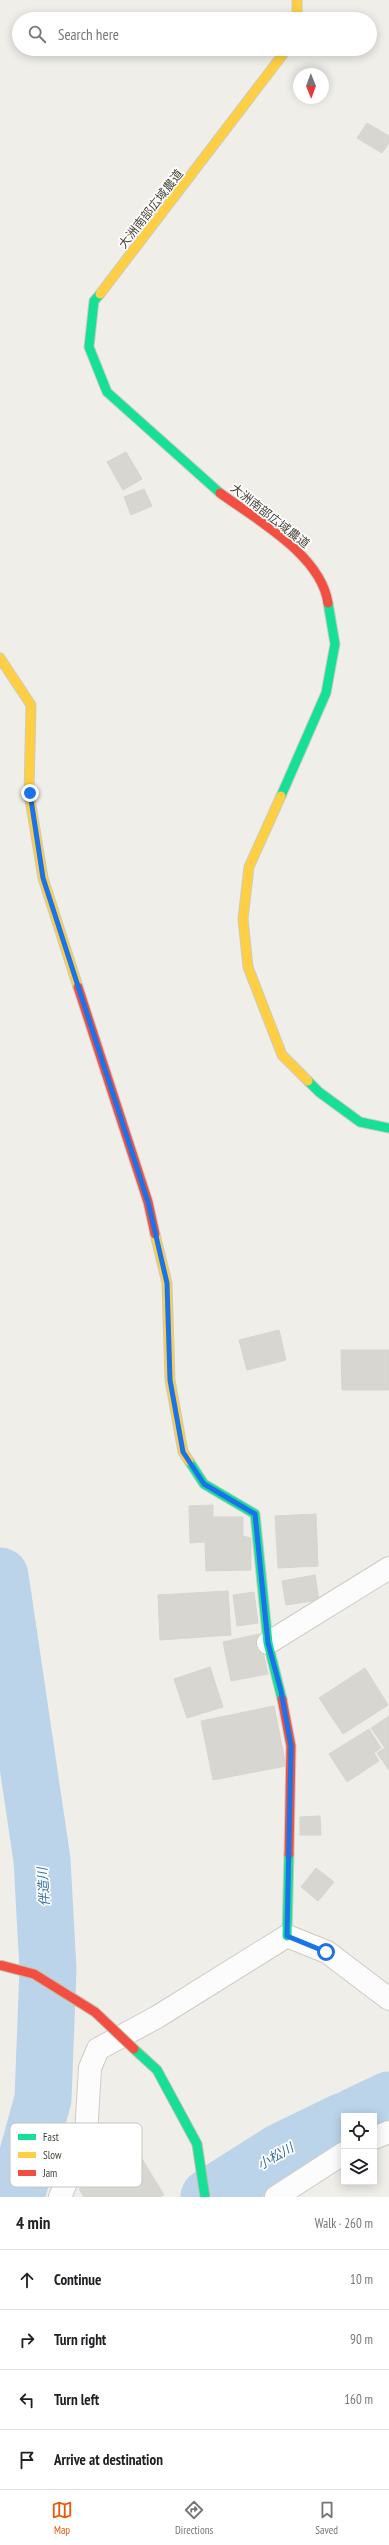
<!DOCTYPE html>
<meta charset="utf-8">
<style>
body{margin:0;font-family:"PT Sans Narrow","Noto Sans JP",sans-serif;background:#f2f2f2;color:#202124}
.controls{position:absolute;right:12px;bottom:12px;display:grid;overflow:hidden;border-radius:0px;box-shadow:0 2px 10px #0003}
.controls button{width:36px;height:36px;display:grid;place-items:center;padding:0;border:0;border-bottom:1px solid #e0e0e0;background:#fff;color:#202124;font:20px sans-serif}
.compass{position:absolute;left:293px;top:68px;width:36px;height:36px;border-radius:50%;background:#fff;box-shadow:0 2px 10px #0003;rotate:179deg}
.stop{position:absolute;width:12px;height:12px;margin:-9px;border:3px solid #1a73e8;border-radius:50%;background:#fff}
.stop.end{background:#1a73e8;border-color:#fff;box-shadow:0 1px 4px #0008}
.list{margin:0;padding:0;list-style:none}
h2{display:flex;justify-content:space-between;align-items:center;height:52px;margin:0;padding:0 16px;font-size:17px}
h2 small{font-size:13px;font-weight:400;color:#757577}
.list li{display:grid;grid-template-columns:26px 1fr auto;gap:12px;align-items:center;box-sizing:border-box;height:60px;padding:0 16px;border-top:1px solid #e0e0e0}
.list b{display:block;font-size:15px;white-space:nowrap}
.list em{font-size:13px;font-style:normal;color:#757577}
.icon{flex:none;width:22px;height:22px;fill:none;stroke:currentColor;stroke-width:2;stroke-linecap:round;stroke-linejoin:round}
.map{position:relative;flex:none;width:389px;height:2197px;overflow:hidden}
.search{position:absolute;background:#fff;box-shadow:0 2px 10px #0003;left:12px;right:12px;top:12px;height:44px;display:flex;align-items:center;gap:10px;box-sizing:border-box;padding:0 14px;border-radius:22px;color:#757577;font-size:15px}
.sheet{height:292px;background:#fff}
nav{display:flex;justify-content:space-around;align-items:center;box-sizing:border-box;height:56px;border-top:1px solid #e0e0e0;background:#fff;font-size:11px;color:#757577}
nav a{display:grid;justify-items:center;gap:2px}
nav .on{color:#ea580c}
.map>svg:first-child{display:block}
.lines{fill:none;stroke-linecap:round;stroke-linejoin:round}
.river{stroke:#bbd4ea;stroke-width:57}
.building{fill:#d8d6d1;stroke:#d7d5ce}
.street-casing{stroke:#cdcbc6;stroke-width:24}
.fast-casing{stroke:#cecbbf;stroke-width:11}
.slow-casing{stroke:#cecbbf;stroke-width:11}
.jam-casing{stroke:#cecbbf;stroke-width:11}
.street{stroke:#fdfcfc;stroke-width:22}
.fast{stroke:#16e098;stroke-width:9}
.slow{stroke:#ffcf43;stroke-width:9}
.jam{stroke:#f24e42;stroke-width:9}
.fast-bridge-casing{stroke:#c5bca5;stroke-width:11;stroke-linecap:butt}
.jam-bridge-casing{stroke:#c5bca5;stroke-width:11;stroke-linecap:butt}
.fast-bridge{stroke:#16e098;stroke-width:9}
.jam-bridge{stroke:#f24e42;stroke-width:9}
.route{stroke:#1a73e8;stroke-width:5}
.labels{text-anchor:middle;stroke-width:3.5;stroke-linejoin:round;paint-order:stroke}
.street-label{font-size:12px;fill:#443f35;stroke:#fff}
.water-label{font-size:13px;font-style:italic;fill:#356fa9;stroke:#fff}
.key{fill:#fff;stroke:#c7c5c2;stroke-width:1}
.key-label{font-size:11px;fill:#443f35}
</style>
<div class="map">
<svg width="389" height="2197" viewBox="0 0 389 2197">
<rect width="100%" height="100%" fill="#efeee8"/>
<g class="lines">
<!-- river -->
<g class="river">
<path d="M 0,1576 L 42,1860 L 48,1969 L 43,2099 L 16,2197"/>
<path d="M 355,2116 L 389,2100"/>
<path d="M 209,2197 L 280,2152 L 344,2121"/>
</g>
</g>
<!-- building -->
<g class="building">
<path d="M 367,123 L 389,136 L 389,143 L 382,153 L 357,138 Z"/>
<path d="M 126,452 L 142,479 L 123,490 L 107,462 Z"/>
<path d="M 144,489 L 152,506 L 131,515 L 124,497 Z"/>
<path d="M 279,1330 L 286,1360 L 247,1370 L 239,1340 Z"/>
<path d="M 341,1350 L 389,1350 L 389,1390 L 342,1390 Z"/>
<path d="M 213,1505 L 213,1517 L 243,1517 L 243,1536 L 251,1538 L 251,1570 L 206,1571 L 205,1542 L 190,1543 L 189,1506 Z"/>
<path d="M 316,1514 L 318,1566 L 278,1568 L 275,1516 Z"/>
<path d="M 315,1575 L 319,1600 L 286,1605 L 282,1581 Z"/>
<path d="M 228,1591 L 231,1635 L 160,1640 L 158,1595 Z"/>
<path d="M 254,1592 L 258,1623 L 237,1626 L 233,1595 Z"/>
<path d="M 259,1634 L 268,1674 L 231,1681 L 223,1642 Z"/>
<path d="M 210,1667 L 223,1707 L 187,1718 L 174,1679 Z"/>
<path d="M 365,1668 L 388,1705 L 343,1734 L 319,1698 Z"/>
<path d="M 274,1706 L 286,1766 L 213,1780 L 201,1721 Z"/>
<path d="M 389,1716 L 389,1770 L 377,1753 L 385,1748 L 371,1728 Z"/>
<path d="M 369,1729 L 381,1748 L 374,1753 L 379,1761 L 347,1782 L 329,1754 Z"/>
<path d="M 320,1816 L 321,1835 L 300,1835 L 300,1817 Z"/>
<path d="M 316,1868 L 334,1882 L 318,1901 L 301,1887 Z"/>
<path d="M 139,2154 L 164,2195 L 160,2197 L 84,2197 L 79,2189 Z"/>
</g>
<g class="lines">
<!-- street casing -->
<g class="street-casing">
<g id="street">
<path d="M 268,1643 L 389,1568"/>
<path d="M 374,2138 L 389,2132"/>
<path d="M 60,2197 L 86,2135 L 90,2068 L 98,2049 L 157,2017 L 287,1936 L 327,1952 L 389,1999"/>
<path d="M 276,2197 L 344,2153"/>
</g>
</g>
<!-- fast casing -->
<g class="fast-casing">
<g id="fast">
<path d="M 100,294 L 94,301 L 89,347 L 107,392 L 220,493"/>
<path d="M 281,796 L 326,693 L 335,644 L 328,603"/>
<path d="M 308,1081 L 319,1092 L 360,1122 L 389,1128"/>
<path d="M 189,1461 L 204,1484 L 255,1514 L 268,1643 L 282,1699"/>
<path d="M 287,1936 L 289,1854"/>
</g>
</g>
<!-- slow casing -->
<g class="slow-casing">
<g id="slow">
<path d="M 297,0 L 297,19"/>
<path d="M 100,294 L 287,49"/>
<path d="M 0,658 L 31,705 L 29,793 L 43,878 L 78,987"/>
<path d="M 281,796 L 249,867 L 243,919 L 248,967 L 282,1055 L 308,1081"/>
<path d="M 155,1234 L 167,1283 L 170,1380 L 183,1452 L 189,1461"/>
</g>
</g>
<!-- jam casing -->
<g class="jam-casing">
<g id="jam">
<path d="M 220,493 C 257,520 321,555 328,603"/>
<path d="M 78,987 L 148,1202 L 155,1234"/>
<path d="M 282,1699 L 291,1746 L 289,1854"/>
</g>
</g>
<!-- street -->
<use href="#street" class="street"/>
<!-- fast -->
<use href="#fast" class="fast"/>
<!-- slow -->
<use href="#slow" class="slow"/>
<!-- jam -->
<use href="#jam" class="jam"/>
<!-- fast-bridge casing -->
<g class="fast-bridge-casing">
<path id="fast-bridge" d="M 134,2049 L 157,2070 L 197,2144 L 205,2197"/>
</g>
<!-- jam-bridge casing -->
<g class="jam-bridge-casing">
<path id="jam-bridge" d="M 0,1965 L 34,1974 L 95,2012 L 134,2049"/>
</g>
<!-- fast-bridge -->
<use href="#fast-bridge" class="fast-bridge"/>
<!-- jam-bridge -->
<use href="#jam-bridge" class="jam-bridge"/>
</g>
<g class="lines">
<!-- route -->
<path class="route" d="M 30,793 L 43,878 L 148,1202 L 167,1283 L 170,1380 L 183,1452 L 204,1484 L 255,1514 L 268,1643 L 281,1691 L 291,1746 L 287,1936 L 326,1952"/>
</g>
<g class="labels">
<!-- street labels -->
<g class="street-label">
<text transform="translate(151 209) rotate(-52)" y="4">大洲南部広域農道</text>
<text transform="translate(270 516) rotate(38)" y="4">大洲南部広域農道</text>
</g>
<!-- water labels -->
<g class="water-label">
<text transform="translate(43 1887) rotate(-94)" y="5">伴造川</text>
<text transform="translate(275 2156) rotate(-30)" y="5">小松川</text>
</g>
</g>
<!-- legend -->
<rect x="10" y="2123" width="132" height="64" rx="6" class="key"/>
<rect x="18" y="2134" width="18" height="6" fill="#16e098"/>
<rect x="18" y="2152" width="18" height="6" fill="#ffcf43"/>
<rect x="18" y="2170" width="18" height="6" fill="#f24e42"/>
<g class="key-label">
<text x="43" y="2141">Fast</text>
<text x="43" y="2159">Slow</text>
<text x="43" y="2177">Jam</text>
</g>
</svg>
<div class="controls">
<button><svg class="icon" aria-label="locate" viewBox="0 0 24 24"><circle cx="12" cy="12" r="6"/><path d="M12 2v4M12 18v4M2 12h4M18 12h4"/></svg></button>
<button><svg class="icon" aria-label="layers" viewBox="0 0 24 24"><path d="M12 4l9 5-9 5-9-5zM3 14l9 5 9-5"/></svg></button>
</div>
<svg class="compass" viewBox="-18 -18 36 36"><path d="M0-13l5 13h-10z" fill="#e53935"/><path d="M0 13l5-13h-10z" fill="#757577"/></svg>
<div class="stop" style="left:326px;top:1952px"></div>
<div class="stop end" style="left:30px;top:793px"></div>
<div class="search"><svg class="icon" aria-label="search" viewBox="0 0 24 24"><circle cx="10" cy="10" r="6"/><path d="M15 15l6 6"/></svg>Search here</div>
</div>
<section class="sheet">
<h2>4 min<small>Walk · 260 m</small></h2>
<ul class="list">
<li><svg class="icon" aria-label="ahead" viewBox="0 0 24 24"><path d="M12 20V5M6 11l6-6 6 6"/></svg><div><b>Continue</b></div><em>10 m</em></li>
<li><svg class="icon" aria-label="right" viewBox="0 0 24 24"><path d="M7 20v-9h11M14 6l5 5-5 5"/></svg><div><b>Turn right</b></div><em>90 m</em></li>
<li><svg class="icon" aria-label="left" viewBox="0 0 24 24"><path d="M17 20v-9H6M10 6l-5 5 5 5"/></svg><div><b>Turn left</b></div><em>160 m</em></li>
<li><svg class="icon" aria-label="arrive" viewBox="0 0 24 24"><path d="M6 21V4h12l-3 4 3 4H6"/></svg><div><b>Arrive at destination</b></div></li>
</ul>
</section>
<nav>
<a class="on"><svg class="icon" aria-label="map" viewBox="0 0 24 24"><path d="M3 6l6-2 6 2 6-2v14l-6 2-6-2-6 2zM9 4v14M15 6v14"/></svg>Map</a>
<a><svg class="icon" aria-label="directions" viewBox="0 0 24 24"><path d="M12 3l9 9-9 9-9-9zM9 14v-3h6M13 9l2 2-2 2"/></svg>Directions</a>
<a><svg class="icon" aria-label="saved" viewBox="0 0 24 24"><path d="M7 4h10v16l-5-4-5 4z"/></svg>Saved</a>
</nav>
